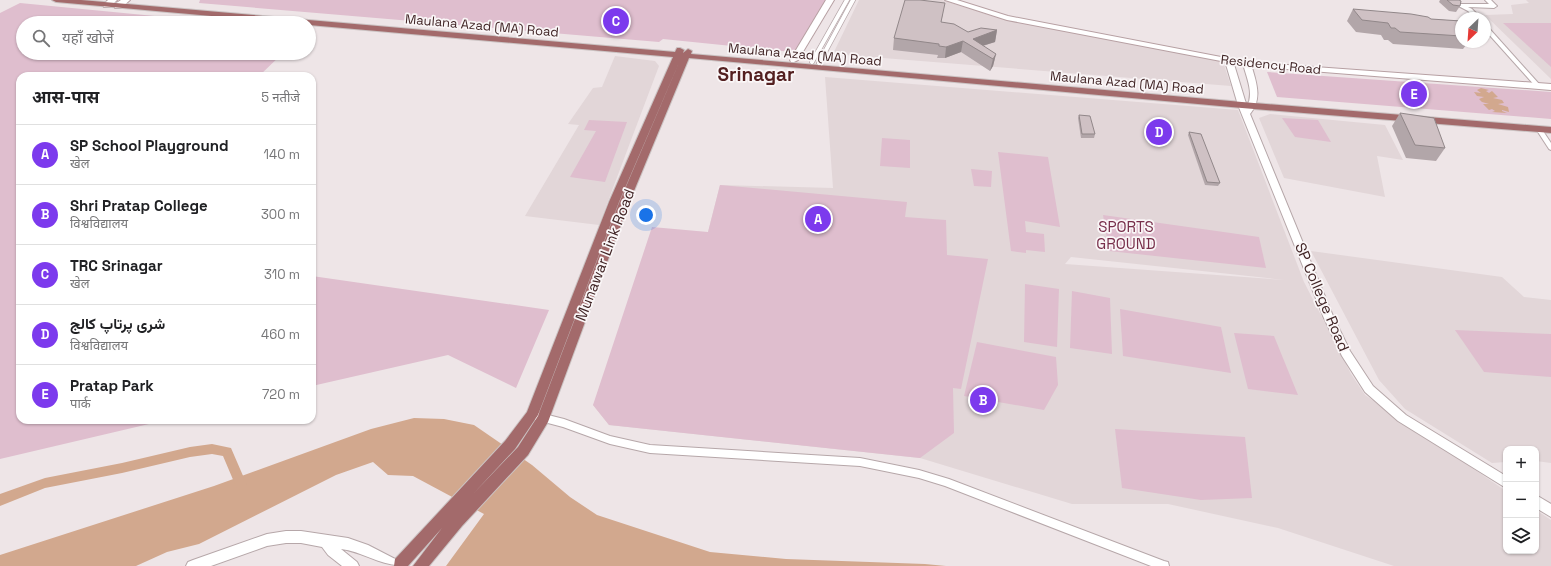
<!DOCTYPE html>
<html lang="hi">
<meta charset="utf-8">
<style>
body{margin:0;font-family:"Space Grotesk",Vazirmatn,"Noto Sans Devanagari",sans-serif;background:#f6f6f6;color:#202124}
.controls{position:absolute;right:12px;bottom:12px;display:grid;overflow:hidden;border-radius:8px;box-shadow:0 1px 3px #0004}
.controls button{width:36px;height:36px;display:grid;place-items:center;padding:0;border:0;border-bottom:1px solid #e0e0e0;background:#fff;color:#202124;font:20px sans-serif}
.compass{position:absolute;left:1455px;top:12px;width:36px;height:36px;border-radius:50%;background:#fff;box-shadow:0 1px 3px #0004;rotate:205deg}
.you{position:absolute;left:646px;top:215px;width:14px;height:14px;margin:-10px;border:3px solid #fff;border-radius:50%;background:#1a73e8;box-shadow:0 0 0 6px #1a73e833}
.badge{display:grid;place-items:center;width:26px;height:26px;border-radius:50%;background:#7c3aed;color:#fff;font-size:13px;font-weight:700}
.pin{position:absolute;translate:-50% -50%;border:2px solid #fff;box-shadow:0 1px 4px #0006}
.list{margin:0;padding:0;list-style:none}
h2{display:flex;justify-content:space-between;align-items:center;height:52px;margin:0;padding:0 16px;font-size:17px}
h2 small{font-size:13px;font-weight:400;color:#757577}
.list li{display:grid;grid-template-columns:26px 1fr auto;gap:12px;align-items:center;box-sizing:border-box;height:60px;padding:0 16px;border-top:1px solid #e0e0e0}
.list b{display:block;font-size:15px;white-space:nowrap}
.list p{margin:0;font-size:13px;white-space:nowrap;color:#757577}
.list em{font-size:13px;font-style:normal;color:#757577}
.icon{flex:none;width:22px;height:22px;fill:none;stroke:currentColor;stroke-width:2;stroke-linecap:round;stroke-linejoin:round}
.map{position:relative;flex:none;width:1551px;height:566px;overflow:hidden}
.search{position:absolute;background:#fff;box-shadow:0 1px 3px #0004;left:16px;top:16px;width:300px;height:44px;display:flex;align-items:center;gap:10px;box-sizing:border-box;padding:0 14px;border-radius:22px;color:#757577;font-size:15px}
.panel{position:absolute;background:#fff;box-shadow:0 1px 3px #0004;left:16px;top:72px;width:300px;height:352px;border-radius:12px}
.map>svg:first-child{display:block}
.built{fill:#e2d6d8;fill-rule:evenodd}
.green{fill:#dfbece}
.water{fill:#d2a88e}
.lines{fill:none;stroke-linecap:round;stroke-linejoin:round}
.canal{fill:#d2a88e;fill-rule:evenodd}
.pedestrian-casing{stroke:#b6a7a9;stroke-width:5.5}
.minor-casing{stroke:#b6a7a9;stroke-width:2}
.tertiary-casing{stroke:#b6a7a9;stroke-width:2}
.secondary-casing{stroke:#b7a0a3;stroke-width:2}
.primary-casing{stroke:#cac2c2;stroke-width:2}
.pedestrian{stroke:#fff;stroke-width:4}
.minor{fill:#fff;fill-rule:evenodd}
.tertiary{fill:#fff;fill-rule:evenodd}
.secondary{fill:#fff;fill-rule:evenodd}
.primary{fill:#a36a6b;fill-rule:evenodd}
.wall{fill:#b2a6a9}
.shaded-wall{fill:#918789}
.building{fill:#cfc1c4;stroke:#918789}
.labels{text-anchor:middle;stroke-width:3.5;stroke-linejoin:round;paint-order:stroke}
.far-street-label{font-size:13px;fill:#402425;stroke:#faf6f7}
.park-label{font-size:15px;fill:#772e4a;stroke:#faf6f7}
.street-label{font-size:15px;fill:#402425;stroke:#faf6f7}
.far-town-label{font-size:19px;font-weight:bold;fill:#531f20;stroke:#faf6f7}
</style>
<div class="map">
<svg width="1551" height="566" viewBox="0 0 1551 566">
<rect width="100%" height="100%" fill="#eee5e7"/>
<!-- built -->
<g class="built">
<path d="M 859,0 L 942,0 L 1005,20 L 1223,62 L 1231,86 L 833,54 Z"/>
<path d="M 1526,0 L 1551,0 L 1551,79 L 1485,15 L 1513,14 L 1511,5 L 1529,3 Z"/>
<path d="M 615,56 L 655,61 L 659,66 L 599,225 L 525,216 L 579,125 L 568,124 L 593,88 L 602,87 Z"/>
<path d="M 825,77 L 1238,110 L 1304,282 L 1351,374 L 1365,395 L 1506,491 L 1506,551 L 1536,551 L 1536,510 L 1551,520 L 1551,566 L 1394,566 L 1278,528 L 1168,504 L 1072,504 L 920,458 L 609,425 L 593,405 L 708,232 L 720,185 L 833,188 ZM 1071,257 L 1285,280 L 1065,264 Z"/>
<path d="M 1270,114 L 1385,125 L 1403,160 L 1377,156 L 1385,197 L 1284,178 L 1259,118 Z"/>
<path d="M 1311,251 L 1502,277 L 1524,297 L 1551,300 L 1551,463 L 1536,461 L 1536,449 L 1506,449 L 1506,462 L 1492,463 L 1405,409 L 1379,380 Z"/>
</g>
<!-- green -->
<g class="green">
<path d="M 200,0 L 831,0 L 802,53 L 663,39 L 659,42 L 199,3 Z"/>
<path d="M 20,3 L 227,23 L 23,23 L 23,53 L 283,53 L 259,76 L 20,76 L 20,420 L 166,420 L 0,459 L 0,13 Z"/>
<path d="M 1503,23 L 1551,23 L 1551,67 Z"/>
<path d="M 1267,72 L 1551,92 L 1551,119 L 1277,97 Z"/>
<path d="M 1282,118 L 1318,120 L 1331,142 L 1295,137 Z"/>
<path d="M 589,120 L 627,122 L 605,182 L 570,177 L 596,131 L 584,130 Z"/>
<path d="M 882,138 L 910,140 L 910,168 L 880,166 Z"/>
<path d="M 998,152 L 1048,157 L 1060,227 L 1025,221 L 1026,232 L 1044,234 L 1045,252 L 1026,250 L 1026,253 L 1011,251 Z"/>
<path d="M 971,169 L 992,171 L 991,187 L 974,186 Z"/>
<path d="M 720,185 L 907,202 L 905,217 L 946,220 L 947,255 L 988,259 L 961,389 L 953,388 L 954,433 L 920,458 L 609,425 L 593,405 L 652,227 L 708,232 Z"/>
<path d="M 1103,215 L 1259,237 L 1266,268 L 1109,251 Z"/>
<path d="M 312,276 L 549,310 L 516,388 L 448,355 L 312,386 Z"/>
<path d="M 1025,284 L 1059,289 L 1057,347 L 1024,342 Z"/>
<path d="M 1072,291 L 1110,298 L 1112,354 L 1070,348 Z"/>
<path d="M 1120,309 L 1221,327 L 1231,373 L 1123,356 Z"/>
<path d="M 1455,330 L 1551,334 L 1551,377 L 1484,372 Z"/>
<path d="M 1234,333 L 1274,336 L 1298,395 L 1248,389 Z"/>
<path d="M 977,342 L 1056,357 L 1058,385 L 1044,410 L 964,396 Z"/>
<path d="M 1115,429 L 1245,437 L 1252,498 L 1201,500 L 1122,488 Z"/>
</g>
<!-- water -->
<g class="water">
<path d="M 1481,88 L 1489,90 L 1486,91 L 1489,93 L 1492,91 L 1498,97 L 1493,98 L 1502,100 L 1504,103 L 1498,104 L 1508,107 L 1509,112 L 1502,110 L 1502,111 L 1507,113 L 1492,112 L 1495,111 L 1492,109 L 1489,110 L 1483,104 L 1489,104 L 1482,102 L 1479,99 L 1484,97 L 1477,96 L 1474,92 L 1481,93 L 1477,90 Z"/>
<path d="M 414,418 L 444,419 L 474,425 L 532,465 L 570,497 L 597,515 L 710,552 L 786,559 L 925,564 L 946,566 L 446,566 L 484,514 L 413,476 L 388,475 L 373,462 L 336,475 L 199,544 L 167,552 L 136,566 L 0,566 L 0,555 L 214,486 L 371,429 Z"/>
</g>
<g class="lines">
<!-- canal -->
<path class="canal" d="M 212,444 L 231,448 L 247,485 L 245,489 L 241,490 L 237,489 L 223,456 L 212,454 L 190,457 L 122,473 L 45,488 L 0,506 L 0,494 L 45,478 L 122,463 L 190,447 Z"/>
<!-- pedestrian casing -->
<g class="pedestrian-casing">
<g id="pedestrian">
<path d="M 812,62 L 847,0"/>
<path d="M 819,63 L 853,0"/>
</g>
</g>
<!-- minor casing -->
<g class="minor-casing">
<g id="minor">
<path d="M 1447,0 L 1454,0 L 1461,4 L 1489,4 L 1485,0 L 1491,0 L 1497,6 L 1494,8 L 1468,7 L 1472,9 L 1481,18 L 1475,18 L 1468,11 Z"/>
<path d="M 1485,25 L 1487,26 L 1540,85 L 1540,87 L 1536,87 L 1485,30 Z"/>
<path d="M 1539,127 L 1541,128 L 1551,143 L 1551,150 L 1549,149 L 1536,129 Z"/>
<path d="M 532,411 L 564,419 L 610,436 L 650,445 L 860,458 L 919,470 L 949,479 L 1164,561 L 1168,562 L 1169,566 L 1151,566 L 945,486 L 919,478 L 860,466 L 650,453 L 610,444 L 563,427 L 529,418 L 527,415 L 529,412 Z"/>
</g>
</g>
<!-- tertiary casing -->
<g class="tertiary-casing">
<g id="tertiary">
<path d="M 1226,59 L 1229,59 L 1233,61 L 1247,107 C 1254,93 1247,79 1243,64 L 1247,62 L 1251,64 C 1256,82 1263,98 1250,114 L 1333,316 L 1350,351 L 1373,386 L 1406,415 L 1506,476 L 1506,488 L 1398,421 L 1365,392 L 1342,356 L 1323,316 L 1238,105 L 1225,61 Z"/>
<path d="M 1536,495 L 1551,504 L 1551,517 L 1536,508 Z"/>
<path d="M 286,531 L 301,531 L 348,538 L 368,545 L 399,561 L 401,565 C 381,566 361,551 341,549 L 357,562 L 359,566 L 342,566 L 328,555 L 322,547 L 301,543 L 286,543 L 267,546 L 211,566 L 186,566 L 188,562 L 193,560 L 267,534 Z"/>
</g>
</g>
<!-- secondary casing -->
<g class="secondary-casing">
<g id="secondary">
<path d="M 108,0 L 117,0 L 110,7 L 104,7 L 103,5 Z"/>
<path d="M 121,0 L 130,0 L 121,8 L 115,8 L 115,4 Z"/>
<path d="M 826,0 L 834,0 L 798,60 L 794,62 L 791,62 L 790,60 Z"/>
<path d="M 945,0 L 957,0 L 1008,16 L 1247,62 L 1551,84 L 1551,90 L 1247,66 L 1007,20 Z"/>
</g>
</g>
<!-- primary casing -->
<g class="primary-casing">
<path id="primary" d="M 52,0 L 81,0 L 675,52 L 677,48 L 680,48 L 684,50 L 683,53 L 688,49 L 692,51 L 691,54 L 1242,102 L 1551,127 L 1551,133 L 1242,108 L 689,58 L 629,203 L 548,422 L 528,455 L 462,526 L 429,566 L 413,566 L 442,528 L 408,566 L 394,566 L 395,559 L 505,441 L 527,412 L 609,202 L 673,57 L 309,25 L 309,23 L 290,23 L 56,2 ZM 681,58 L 619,203 L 538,416 L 518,447 L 473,494 L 515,449 L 538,415 L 619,202 Z"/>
</g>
<!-- pedestrian -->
<use href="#pedestrian" class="pedestrian"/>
<!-- minor -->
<use href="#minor" class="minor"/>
<!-- tertiary -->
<use href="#tertiary" class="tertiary"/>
<!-- secondary -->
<use href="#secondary" class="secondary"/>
<!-- primary -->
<use href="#primary" class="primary"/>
</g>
<!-- wall -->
<g class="wall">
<path d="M 1440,0 L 1459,0 L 1460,6 L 1456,12 L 1449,11 L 1439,2 Z"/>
<path d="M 1353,9 L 1431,19 L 1461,21 L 1461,42 L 1475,42 L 1473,46 L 1466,45 L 1463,49 L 1393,44 L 1388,40 L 1384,40 L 1381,35 L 1356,32 L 1347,21 Z"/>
<path d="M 943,14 L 941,22 L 968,32 L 997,30 L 995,42 L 983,46 L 996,54 L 993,66 L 990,71 L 961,52 L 945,58 L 937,58 L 938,55 L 893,50 L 894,38 Z"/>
<path d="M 1400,113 L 1445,148 L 1436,161 L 1406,158 L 1392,126 Z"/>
<path d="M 1079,115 L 1095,134 L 1094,138 L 1081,138 L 1078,118 Z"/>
<path d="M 1189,132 L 1220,183 L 1218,186 L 1205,185 L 1188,135 Z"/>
</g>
<!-- shaded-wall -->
<g class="shaded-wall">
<path d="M 997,30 L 995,42 L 975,48 L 973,39 Z"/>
<path d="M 963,41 L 961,52 L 945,58 L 946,47 Z"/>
<path d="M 996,54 L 993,66 L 990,71 L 993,59 Z"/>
</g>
<!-- building -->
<g class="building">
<path d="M 905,0 L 920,0 L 945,3 L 941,22 L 954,24 L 968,32 L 981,28 L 997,30 L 973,39 L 996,54 L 993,59 L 963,41 L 946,47 L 939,46 L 939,44 L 894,38 Z"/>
<path d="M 1447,0 L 1459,0 L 1461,1 L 1460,6 L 1453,5 Z"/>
<path d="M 1353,9 L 1411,14 L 1428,17 L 1431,19 L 1461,21 L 1461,36 L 1400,32 L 1395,28 L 1391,28 L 1388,23 L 1362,20 Z"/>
<path d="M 1400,113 L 1434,118 L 1445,148 L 1415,145 Z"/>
<path d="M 1079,115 L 1090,116 L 1095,134 L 1082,134 Z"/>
<path d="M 1189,132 L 1201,134 L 1220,183 L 1207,182 Z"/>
</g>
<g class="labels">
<!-- far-street labels -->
<g class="far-street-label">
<text transform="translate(482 25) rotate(5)" y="5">Maulana Azad (MA) Road</text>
<text transform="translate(805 54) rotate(5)" y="5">Maulana Azad (MA) Road</text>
<text transform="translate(1271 64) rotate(6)" y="5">Residency Road</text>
<text transform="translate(1127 82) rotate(5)" y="5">Maulana Azad (MA) Road</text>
</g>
<!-- park labels -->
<g class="park-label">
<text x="1126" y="232">SPORTS<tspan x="1126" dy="17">GROUND</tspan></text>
</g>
<!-- street labels -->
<g class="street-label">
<text transform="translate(605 255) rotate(-69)" y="5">Munawar Link Road</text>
<text transform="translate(1322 297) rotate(67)" y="5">SP College Road</text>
</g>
<!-- far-town labels -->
<g class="far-town-label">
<text x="756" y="81">Srinagar</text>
</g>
</g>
</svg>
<div class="controls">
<button>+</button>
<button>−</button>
<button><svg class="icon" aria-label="layers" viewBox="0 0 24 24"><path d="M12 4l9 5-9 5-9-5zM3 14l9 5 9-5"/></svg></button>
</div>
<svg class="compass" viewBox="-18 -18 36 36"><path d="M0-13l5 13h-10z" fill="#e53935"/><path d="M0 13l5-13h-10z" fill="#757577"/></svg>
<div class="you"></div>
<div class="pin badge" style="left:818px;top:219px">A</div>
<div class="pin badge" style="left:983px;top:400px">B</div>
<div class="pin badge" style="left:616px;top:21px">C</div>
<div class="pin badge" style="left:1159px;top:132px">D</div>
<div class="pin badge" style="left:1414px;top:94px">E</div>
<div class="search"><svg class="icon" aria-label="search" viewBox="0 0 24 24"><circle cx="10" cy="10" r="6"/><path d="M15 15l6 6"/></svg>यहाँ खोजें</div>
<section class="panel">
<h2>आस-पास<small>5 नतीजे</small></h2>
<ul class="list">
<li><span class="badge">A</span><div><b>SP School Playground</b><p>खेल</p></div><em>140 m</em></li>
<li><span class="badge">B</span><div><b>Shri Pratap College</b><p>विश्वविद्यालय</p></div><em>300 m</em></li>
<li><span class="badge">C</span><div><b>TRC Srinagar</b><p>खेल</p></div><em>310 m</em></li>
<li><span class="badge">D</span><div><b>شری پرتاپ کالج</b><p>विश्वविद्यालय</p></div><em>460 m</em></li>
<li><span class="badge">E</span><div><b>Pratap Park</b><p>पार्क</p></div><em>720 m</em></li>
</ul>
</section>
</div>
